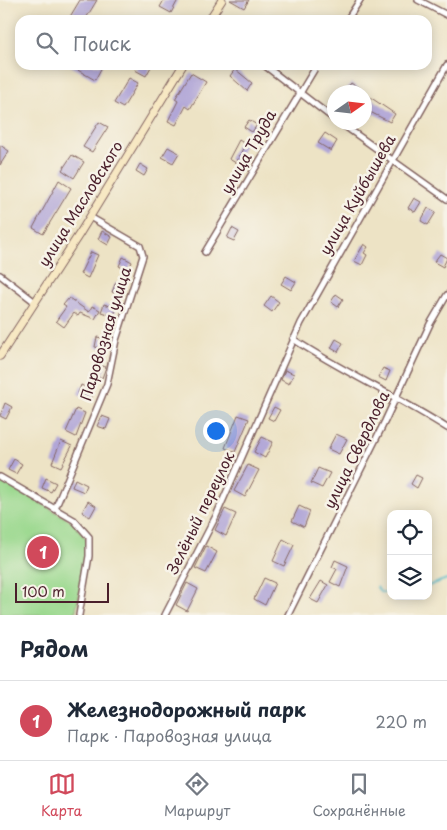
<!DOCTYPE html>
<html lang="ru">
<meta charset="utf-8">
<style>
body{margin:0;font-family:"Playpen Sans",sans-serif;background:#f6f6f7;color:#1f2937}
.controls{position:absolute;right:15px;bottom:15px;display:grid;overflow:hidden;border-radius:10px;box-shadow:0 2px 12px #0003}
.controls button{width:45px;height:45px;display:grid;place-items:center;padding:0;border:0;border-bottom:1px solid #e0e1e3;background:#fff;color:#1f2937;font:25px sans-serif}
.compass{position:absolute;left:327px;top:85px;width:45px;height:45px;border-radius:50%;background:#fff;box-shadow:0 2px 12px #0003;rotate:76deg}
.scale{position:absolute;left:15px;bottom:12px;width:94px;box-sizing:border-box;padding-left:5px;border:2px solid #4a1f2b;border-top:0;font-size:14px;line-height:18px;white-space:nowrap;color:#4a1f2b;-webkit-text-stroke:4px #f7f3e8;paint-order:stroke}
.you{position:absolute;left:215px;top:430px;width:18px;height:18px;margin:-12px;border:4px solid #fff;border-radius:50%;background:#1a73e8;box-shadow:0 0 0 8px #1a73e833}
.badge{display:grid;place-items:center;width:32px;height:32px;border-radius:50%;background:#d1495b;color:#fff;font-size:16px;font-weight:700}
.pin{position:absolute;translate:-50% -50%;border:2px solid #fff;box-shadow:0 1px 5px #0006}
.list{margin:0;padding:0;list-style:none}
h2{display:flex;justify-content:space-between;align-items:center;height:65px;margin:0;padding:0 20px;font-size:21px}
h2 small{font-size:16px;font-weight:400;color:#747a83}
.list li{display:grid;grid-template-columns:32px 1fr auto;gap:15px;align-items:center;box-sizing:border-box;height:80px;padding:0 20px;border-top:1px solid #e0e1e3}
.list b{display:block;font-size:19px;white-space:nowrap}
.list p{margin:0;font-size:16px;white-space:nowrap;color:#747a83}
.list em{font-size:16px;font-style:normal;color:#747a83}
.icon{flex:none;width:28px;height:28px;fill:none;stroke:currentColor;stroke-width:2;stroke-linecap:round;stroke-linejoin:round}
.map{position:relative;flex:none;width:447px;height:615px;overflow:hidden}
.search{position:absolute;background:#fff;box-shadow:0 2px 12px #0003;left:15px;right:15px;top:15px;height:55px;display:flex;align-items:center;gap:12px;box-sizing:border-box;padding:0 18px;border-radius:15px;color:#747a83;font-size:19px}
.sheet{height:145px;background:#fff}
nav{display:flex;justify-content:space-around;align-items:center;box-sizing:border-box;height:70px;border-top:1px solid #e0e1e3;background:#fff;font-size:14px;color:#747a83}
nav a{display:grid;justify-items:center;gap:2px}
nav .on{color:#d1495b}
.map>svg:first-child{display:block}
.green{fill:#9ad88d;stroke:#727c5c}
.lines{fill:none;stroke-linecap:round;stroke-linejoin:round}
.stream{stroke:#4cb7c8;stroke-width:2}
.building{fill:#b1a6d7}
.street-casing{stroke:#836461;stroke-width:8}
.secondary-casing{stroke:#836461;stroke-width:9}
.street{stroke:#fff;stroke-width:5}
.secondary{stroke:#f7e8c3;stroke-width:7}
.labels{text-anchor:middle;stroke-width:5;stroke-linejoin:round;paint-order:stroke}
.street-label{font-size:15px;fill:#4a1f2b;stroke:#f7f3e8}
</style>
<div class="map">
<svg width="447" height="615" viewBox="0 0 447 615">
<rect width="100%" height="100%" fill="#f7f3e8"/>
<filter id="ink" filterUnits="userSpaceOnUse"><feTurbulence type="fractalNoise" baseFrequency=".02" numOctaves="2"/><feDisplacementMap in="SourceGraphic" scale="10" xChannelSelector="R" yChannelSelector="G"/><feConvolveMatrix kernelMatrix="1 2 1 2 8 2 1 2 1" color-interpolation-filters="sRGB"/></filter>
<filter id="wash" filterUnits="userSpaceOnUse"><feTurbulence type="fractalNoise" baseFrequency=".0096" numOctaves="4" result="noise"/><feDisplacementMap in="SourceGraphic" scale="20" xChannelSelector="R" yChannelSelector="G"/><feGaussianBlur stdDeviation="1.12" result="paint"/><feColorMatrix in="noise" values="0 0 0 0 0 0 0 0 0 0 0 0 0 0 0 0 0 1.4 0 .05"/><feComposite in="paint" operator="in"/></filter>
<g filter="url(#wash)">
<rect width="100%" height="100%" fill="#ede3c5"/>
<!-- green -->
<path class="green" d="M 0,479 L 73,522 L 87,540 L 86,564 L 75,615 L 0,615 Z"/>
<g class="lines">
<!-- stream -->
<g class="stream">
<path d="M 428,586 L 447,579"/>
<path d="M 377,587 L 380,592 L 391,593"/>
<path d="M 394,596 L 411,598 L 414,596"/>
</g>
</g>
<g id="blocks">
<!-- building -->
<g class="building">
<path d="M 80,0 L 97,0 L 85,20 L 68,20 Z"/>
<path d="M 164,0 L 178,0 L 171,13 L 160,7 Z"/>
<path d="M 230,0 L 249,0 L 244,8 Z"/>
<path d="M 69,65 L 103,65 L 95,80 Z"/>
<path d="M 138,65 L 152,65 L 146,76 L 135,70 Z"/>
<path d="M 235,69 L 252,83 L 247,91 L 230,76 Z"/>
<path d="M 191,73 L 206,82 L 190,109 L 186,106 L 176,125 L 168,121 L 178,101 L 175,99 Z"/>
<path d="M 129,78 L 138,83 L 123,108 L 114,103 Z"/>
<path d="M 351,83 L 364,92 L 344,92 Z"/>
<path d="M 364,93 L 395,114 L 390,122 L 364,109 Z"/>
<path d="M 249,120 L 257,125 L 252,132 L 244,127 Z"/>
<path d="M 99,122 L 108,127 L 92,152 L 83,147 Z"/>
<path d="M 325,133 L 337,141 L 331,151 L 318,143 Z"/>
<path d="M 239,140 L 245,144 L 236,163 L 229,159 Z"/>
<path d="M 0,145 L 9,151 L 0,165 Z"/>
<path d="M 168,147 L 179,153 L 173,163 L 162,157 Z"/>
<path d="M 72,155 L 84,162 L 74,178 L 62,170 Z"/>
<path d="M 140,164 L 148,169 L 144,176 L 136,171 Z"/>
<path d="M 59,180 L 71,188 L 43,234 L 33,228 Z"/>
<path d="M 414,198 L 421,202 L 415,212 L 408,208 Z"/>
<path d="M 428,208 L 436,212 L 428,225 L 421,221 Z"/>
<path d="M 232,228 L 239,232 L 234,241 L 227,238 Z"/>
<path d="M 102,231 L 112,237 L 108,245 L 98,239 Z"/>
<path d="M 364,244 L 368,247 L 364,253 L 367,255 L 362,265 L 354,261 Z"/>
<path d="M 91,252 L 98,255 L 88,278 L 80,274 Z"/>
<path d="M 440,254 L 447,258 L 443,267 L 434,262 Z"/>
<path d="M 123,257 L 132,262 L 128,271 L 119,266 Z"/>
<path d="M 286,276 L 296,282 L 291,290 L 281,284 Z"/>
<path d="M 116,282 L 125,286 L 121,296 L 112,292 Z"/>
<path d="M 336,294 L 343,299 L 338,307 L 331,302 Z"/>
<path d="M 271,296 L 279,302 L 272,312 L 264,306 Z"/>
<path d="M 69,298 L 89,312 L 92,306 L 100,310 L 95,319 L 80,313 L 78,316 L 74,313 L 64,327 L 56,321 L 66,307 L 63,305 Z"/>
<path d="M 104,304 L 116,308 L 114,316 L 101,312 Z"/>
<path d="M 97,337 L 107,339 L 105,349 L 95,347 Z"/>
<path d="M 336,339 L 343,343 L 338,352 L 331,348 Z"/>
<path d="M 96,364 L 106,367 L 102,378 L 93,375 Z"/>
<path d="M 383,368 L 390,371 L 386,381 L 378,377 Z"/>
<path d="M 285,370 L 294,374 L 289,384 L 281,380 Z"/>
<path d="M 81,385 L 94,391 L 91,399 L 78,394 Z"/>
<path d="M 5,403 L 12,407 L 6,419 L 0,416 Z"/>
<path d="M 274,407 L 280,410 L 274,421 L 268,418 Z"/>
<path d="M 76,409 L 85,413 L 76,437 L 66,432 Z"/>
<path d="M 238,415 L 249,419 L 235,452 L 225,448 Z"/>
<path d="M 102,416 L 110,419 L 106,429 L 97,426 Z"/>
<path d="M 336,434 L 347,439 L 339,454 L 328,449 Z"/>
<path d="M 262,437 L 273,442 L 265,458 L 254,452 Z"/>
<path d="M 61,441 L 72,446 L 61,467 L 52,463 Z"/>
<path d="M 14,459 L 22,464 L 16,474 L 8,470 Z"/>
<path d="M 248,465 L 259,470 L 245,497 L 234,491 Z"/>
<path d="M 318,468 L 330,473 L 322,488 L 311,483 Z"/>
<path d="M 416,475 L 422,478 L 417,488 L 411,484 Z"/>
<path d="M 46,478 L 56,483 L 51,492 L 42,488 Z"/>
<path d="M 75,479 L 87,485 L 84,492 L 72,487 Z"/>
<path d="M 88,501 L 96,506 L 90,517 L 82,512 Z"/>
<path d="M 299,506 L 310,511 L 304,527 L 292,521 Z"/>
<path d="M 225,509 L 236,514 L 226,536 L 215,530 Z"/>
<path d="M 283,539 L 294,545 L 284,566 L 273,561 Z"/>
<path d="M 206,546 L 217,552 L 206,573 L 195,568 Z"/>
<path d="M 335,560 L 348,566 L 340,587 L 330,582 L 337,569 L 332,567 Z"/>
<path d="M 264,578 L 275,583 L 265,605 L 254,599 Z"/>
<path d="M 321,581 L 328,585 L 318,603 L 310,599 Z"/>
<path d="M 187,583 L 198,589 L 187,611 L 176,605 Z"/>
</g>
</g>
</g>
<g filter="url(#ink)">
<use href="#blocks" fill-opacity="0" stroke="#836461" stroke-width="1"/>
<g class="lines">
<!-- street casing -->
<g class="street-casing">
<g id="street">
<path d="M 418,0 L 447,15"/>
<path d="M 347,20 L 360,0"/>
<path d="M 264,65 L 334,119"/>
<path d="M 339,122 L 447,199"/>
<path d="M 205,252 L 317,65"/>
<path d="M 0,275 L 35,302"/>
<path d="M 293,339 C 343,372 397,396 447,428"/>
<path d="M 0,477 L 74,520 L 89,537 L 89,556 L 79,615"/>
<path d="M 55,509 L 107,384 L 116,340 L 143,256 L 140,246 L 90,217"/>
<path d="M 165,615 L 216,516 L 301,323 L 447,65"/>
<path d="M 288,615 L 385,421 L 430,324 L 447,295"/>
</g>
</g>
<!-- secondary casing -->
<g class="secondary-casing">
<g id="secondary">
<path d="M 209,20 L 222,0"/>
<path d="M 0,356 L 80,233 L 183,65"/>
</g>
</g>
<!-- street -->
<use href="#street" class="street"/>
<!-- secondary -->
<use href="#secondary" class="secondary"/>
</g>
</g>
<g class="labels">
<!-- street labels -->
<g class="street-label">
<text transform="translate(249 152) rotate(-60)" y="5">улица Труда</text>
<text transform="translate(358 195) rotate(-60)" y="5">улица Куйбышева</text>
<text transform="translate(81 204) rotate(-58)" y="5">улица Масловского</text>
<text transform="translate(106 334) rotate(-73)" y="5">Паровозная улица</text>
<text transform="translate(357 450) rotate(-64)" y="5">улица Свердлова</text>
<text transform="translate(201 513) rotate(-64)" y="5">Зелёный переулок</text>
</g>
</g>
</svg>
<div class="controls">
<button><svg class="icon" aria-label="locate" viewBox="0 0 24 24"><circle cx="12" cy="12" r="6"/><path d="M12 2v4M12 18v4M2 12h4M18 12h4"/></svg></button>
<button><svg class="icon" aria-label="layers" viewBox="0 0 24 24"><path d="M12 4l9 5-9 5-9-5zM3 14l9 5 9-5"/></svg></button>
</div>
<svg class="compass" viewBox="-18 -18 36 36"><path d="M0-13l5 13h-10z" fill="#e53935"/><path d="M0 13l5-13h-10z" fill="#747a83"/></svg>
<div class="scale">100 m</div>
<div class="you"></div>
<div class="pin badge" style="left:43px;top:552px">1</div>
<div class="search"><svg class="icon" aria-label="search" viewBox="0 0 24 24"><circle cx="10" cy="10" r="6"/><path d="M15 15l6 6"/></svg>Поиск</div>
</div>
<section class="sheet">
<h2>Рядом<small></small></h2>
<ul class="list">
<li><span class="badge">1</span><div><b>Железнодорожный парк</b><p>Парк · Паровозная улица</p></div><em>220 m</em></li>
</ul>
</section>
<nav>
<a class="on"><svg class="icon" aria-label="map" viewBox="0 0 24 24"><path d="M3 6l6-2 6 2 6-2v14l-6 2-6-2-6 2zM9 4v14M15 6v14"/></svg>Карта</a>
<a><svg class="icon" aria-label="directions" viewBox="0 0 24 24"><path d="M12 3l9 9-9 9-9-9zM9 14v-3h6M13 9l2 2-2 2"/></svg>Маршрут</a>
<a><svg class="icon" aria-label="saved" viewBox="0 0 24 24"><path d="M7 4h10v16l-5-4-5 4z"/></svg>Сохранённые</a>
</nav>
